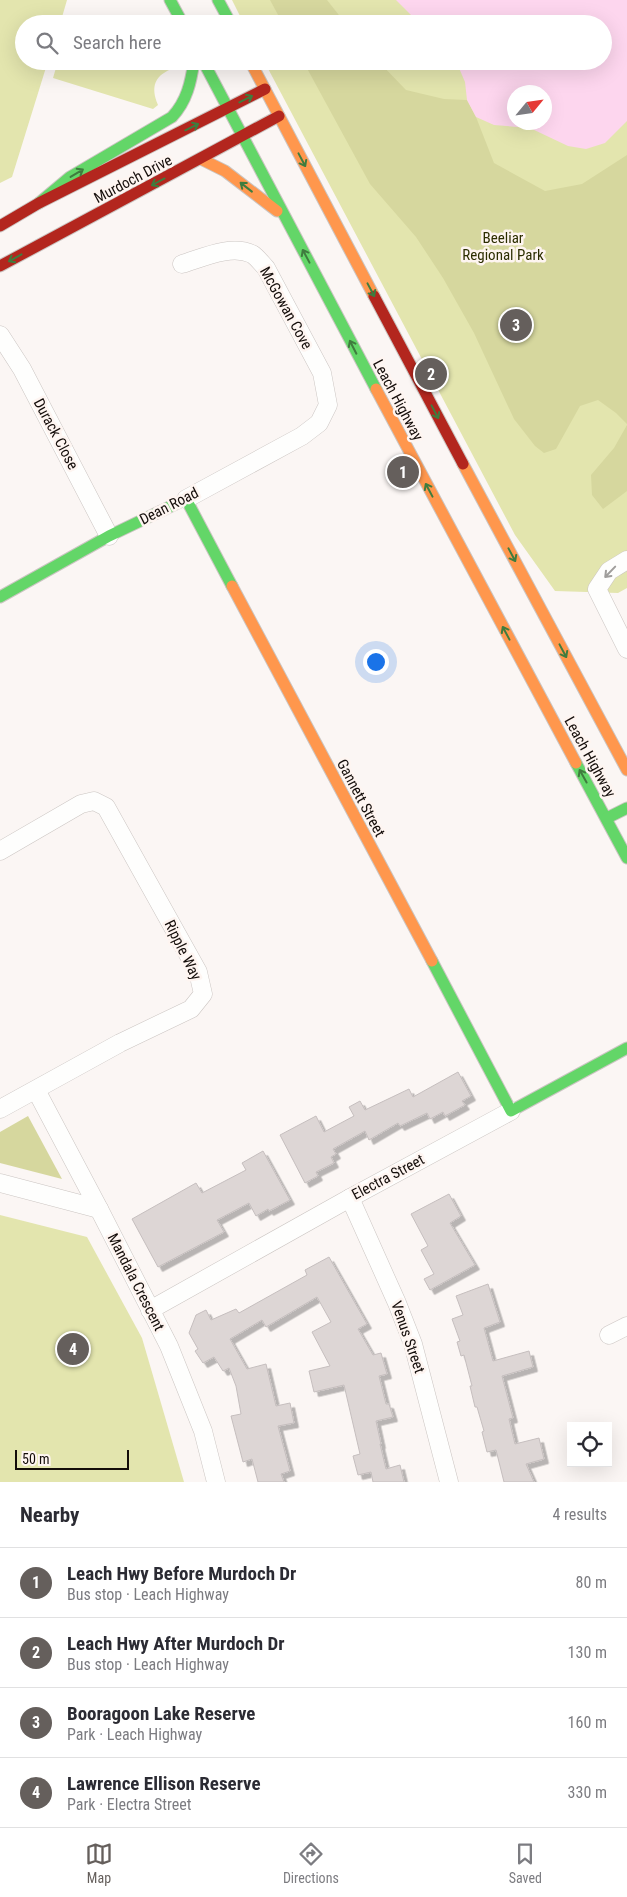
<!DOCTYPE html>
<meta charset="utf-8">
<style>
body{margin:0;font-family:"Roboto Condensed",sans-serif;background:#f7f7f7;color:#2b2b33}
.controls{position:absolute;right:15px;bottom:15px;display:grid;overflow:hidden;border-radius:0px;box-shadow:0 5px 20px #0002}
.controls button{width:45px;height:45px;display:grid;place-items:center;padding:0;border:0;border-bottom:1px solid #e1e1e2;background:#fff;color:#2b2b33;font:25px sans-serif}
.compass{position:absolute;left:507px;top:85px;width:45px;height:45px;border-radius:50%;background:#fff;box-shadow:0 5px 20px #0002;rotate:61deg}
.scale{position:absolute;left:15px;bottom:12px;width:114px;box-sizing:border-box;padding-left:5px;border:2px solid #140d0a;border-top:0;font-size:14px;line-height:18px;white-space:nowrap;color:#140d0a;-webkit-text-stroke:4px #fef5f1;paint-order:stroke}
.you{position:absolute;left:375px;top:661px;width:18px;height:18px;margin:-12px;border:4px solid #fff;border-radius:50%;background:#1a73e8;box-shadow:0 0 0 8px #1a73e833}
.badge{display:grid;place-items:center;width:32px;height:32px;border-radius:50%;background:#655f5c;color:#fff;font-size:16px;font-weight:700}
.pin{position:absolute;translate:-50% -50%;border:2px solid #fff;box-shadow:0 1px 5px #0006}
.list{margin:0;padding:0;list-style:none}
h2{display:flex;justify-content:space-between;align-items:center;height:65px;margin:0;padding:0 20px;font-size:21px}
h2 small{font-size:16px;font-weight:400;color:#7c7c81}
.list li{display:grid;grid-template-columns:32px 1fr auto;gap:15px;align-items:center;box-sizing:border-box;height:70px;padding:0 20px;border-top:1px solid #e1e1e2}
.list b{display:block;font-size:19px;white-space:nowrap}
.list p{margin:0;font-size:16px;white-space:nowrap;color:#7c7c81}
.list em{font-size:16px;font-style:normal;color:#7c7c81}
.icon{flex:none;width:28px;height:28px;fill:none;stroke:currentColor;stroke-width:2;stroke-linecap:round;stroke-linejoin:round}
.map{position:relative;flex:none;width:627px;height:1482px;overflow:hidden}
.search{position:absolute;background:#fff;box-shadow:0 5px 20px #0002;left:15px;right:15px;top:15px;height:55px;display:flex;align-items:center;gap:12px;box-sizing:border-box;padding:0 18px;border-radius:28px;color:#7c7c81;font-size:19px}
.sheet{height:345px;background:#fff}
nav{display:flex;justify-content:space-around;align-items:center;box-sizing:border-box;height:70px;border-top:1px solid #e1e1e2;background:#fff;font-size:14px;color:#7c7c81}
nav a{display:grid;justify-items:center;gap:2px}
nav .on{color:#655f5c}
.map>svg:first-child{display:block}
.green{fill:#e3e5ae;fill-rule:evenodd}
.forest{fill:#d6d79e}
.water{fill:#fdd6ee;fill-rule:evenodd}
.building{fill:#ddd6d5;stroke:#c5bebe;filter:url(#shadow)}
.lines{fill:none;stroke-linecap:round;stroke-linejoin:round}
.street-casing{stroke:#cbc5c2;stroke-width:19}
.fast-casing{stroke:#cbc5c2;stroke-width:13}
.slow-casing{stroke:#cbc5c2;stroke-width:13}
.jam-casing{stroke:#cbc5c2;stroke-width:13}
.street{stroke:#fefefd;stroke-width:18}
.fast{stroke:#63d668;stroke-width:11}
.slow{stroke:#ff974d;stroke-width:11}
.jam{stroke:#b3261e;stroke-width:11}
.oneway{stroke:#3f7c3e}
.oneway2{stroke:#a09e9c}
.labels{text-anchor:middle;stroke-width:5;stroke-linejoin:round;paint-order:stroke}
.street-label{font-size:15px;fill:#140d0a;stroke:#fef5f1}
.park-label{font-size:15px;fill:#2c2e01;stroke:#fef5f1}
</style>
<div class="map">
<svg width="627" height="1482" viewBox="0 0 627 1482">
<defs>
<filter id="shadow"><feDropShadow dx="4.5" dy="4.5" stdDeviation="0" flood-color="#0004"/></filter>
</defs>
<rect width="100%" height="100%" fill="#fbf6f4"/>
<!-- green -->
<g class="green">
<path d="M 0,0 L 67,0 L 60,24 L 24,24 L 24,61 L 48,61 L 12,177 L 0,183 Z"/>
<path d="M 232,0 L 627,0 L 627,588 L 618,593 L 555,591 L 515,535 L 264,61 L 603,61 L 603,24 L 244,24 ZM 514,92 L 544,92 L 544,122 L 514,122 Z"/>
<path d="M 58,61 L 167,61 L 173,63 L 174,68 C 155,75 150,86 158,105 L 153,109 L 53,78 Z"/>
<path d="M 0,1215 L 87,1237 L 142,1338 L 184,1482 L 0,1482 Z"/>
</g>
<!-- forest -->
<g class="forest">
<path d="M 270,0 L 327,0 L 346,24 L 283,24 Z"/>
<path d="M 303,61 L 378,61 L 406,90 L 444,99 L 467,100 L 476,117 L 494,163 L 545,191 L 582,184 L 627,155 L 627,424 L 616,413 L 598,400 L 580,406 L 556,449 L 544,453 L 535,446 L 514,419 L 474,333 L 443,278 L 416,237 L 370,184 Z"/>
<path d="M 627,425 L 627,491 L 603,509 L 592,495 L 591,475 L 614,448 Z"/>
<path d="M 28,1116 L 62,1179 L 0,1163 L 0,1132 Z"/>
</g>
<!-- water -->
<path class="water" d="M 396,0 L 627,0 L 627,121 L 605,143 L 586,149 L 568,146 L 530,128 L 494,125 L 476,117 L 467,100 L 465,82 L 456,61 L 603,61 L 603,24 L 420,24 ZM 514,92 L 544,92 L 544,122 L 514,122 Z"/>
<!-- building -->
<g class="building">
<path d="M 458,1072 L 471,1096 L 462,1101 L 465,1105 L 445,1116 L 443,1112 L 430,1119 L 427,1113 L 400,1126 L 398,1123 L 369,1140 L 365,1131 L 333,1149 L 336,1154 L 331,1157 L 334,1163 L 316,1172 L 318,1176 L 305,1183 L 280,1135 L 316,1116 L 324,1132 L 354,1116 L 349,1107 L 360,1101 L 365,1110 L 409,1089 L 413,1097 Z"/>
<path d="M 263,1151 L 290,1200 L 269,1211 L 268,1209 L 256,1216 L 249,1203 L 217,1220 L 224,1232 L 158,1267 L 132,1219 L 196,1183 L 202,1193 L 246,1170 L 242,1163 Z"/>
<path d="M 449,1194 L 461,1216 L 450,1223 L 475,1265 L 430,1290 L 424,1279 L 434,1274 L 421,1250 L 428,1246 L 411,1214 Z"/>
<path d="M 329,1257 L 367,1324 L 358,1329 L 373,1355 L 381,1353 L 387,1374 L 379,1376 L 386,1404 L 389,1404 L 393,1417 L 376,1421 L 381,1444 L 380,1444 L 386,1469 L 400,1465 L 404,1482 L 373,1482 L 371,1472 L 358,1475 L 353,1456 L 360,1454 L 344,1385 L 314,1392 L 309,1371 L 330,1366 L 312,1332 L 331,1322 L 317,1297 L 266,1327 L 262,1320 L 230,1339 L 247,1369 L 266,1364 L 276,1406 L 290,1403 L 294,1423 L 278,1426 L 290,1471 L 281,1474 L 284,1482 L 258,1482 L 252,1459 L 243,1462 L 231,1416 L 241,1414 L 236,1386 L 229,1368 L 223,1371 L 214,1357 L 203,1363 L 195,1351 L 198,1349 L 189,1333 L 196,1315 L 206,1310 L 211,1320 L 236,1309 L 239,1313 L 307,1275 L 305,1270 Z"/>
<path d="M 488,1284 L 500,1322 L 484,1328 L 493,1361 L 529,1351 L 533,1367 L 502,1376 L 513,1418 L 509,1419 L 515,1444 L 539,1438 L 544,1459 L 526,1464 L 534,1482 L 504,1482 L 496,1450 L 487,1452 L 482,1432 L 484,1431 L 477,1407 L 475,1407 L 470,1386 L 472,1386 L 464,1355 L 461,1356 L 457,1342 L 460,1341 L 452,1319 L 463,1315 L 456,1296 Z"/>
</g>
<g class="lines">
<!-- street casing -->
<g class="street-casing">
<g id="street">
<path d="M 182,264 C 202,258 231,244 252,254 C 257,257 262,264 266,268 L 322,373 L 328,405 L 319,423 L 302,436 L 186,499"/>
<path d="M 0,335 L 22,369 L 109,536"/>
<path d="M 627,560 L 609,571 L 597,589 L 627,649"/>
<path d="M 0,851 L 81,804 L 94,801 L 106,807 L 198,972 L 203,994 L 191,1009 L 120,1043 L 0,1109"/>
<path d="M 36,1090 L 99,1209 L 169,1346 L 203,1431 L 216,1482"/>
<path d="M 0,1183 L 99,1209"/>
<path d="M 350,1198 L 397,1303 L 413,1344 L 449,1482"/>
<path d="M 150,1310 L 350,1198 L 511,1111"/>
<path d="M 609,1335 L 627,1326"/>
</g>
</g>
<!-- fast casing -->
<g class="fast-casing">
<g id="fast">
<path d="M 170,0 L 183,24"/>
<path d="M 218,0 L 231,24"/>
<path d="M 203,61 L 376,389"/>
<path d="M 39,203 L 70,177 L 172,117 C 187,101 191,82 194,61"/>
<path d="M 0,597 L 109,536 L 186,499 L 232,586"/>
<path d="M 576,763 L 627,858"/>
<path d="M 607,818 L 627,808"/>
<path d="M 432,961 L 511,1111 L 627,1048"/>
</g>
</g>
<!-- slow casing -->
<g class="slow-casing">
<g id="slow">
<path d="M 250,61 L 374,296"/>
<path d="M 201,159 L 225,171 L 277,211"/>
<path d="M 376,389 L 576,763"/>
<path d="M 463,464 L 627,770"/>
<path d="M 232,586 L 432,961"/>
</g>
</g>
<!-- jam casing -->
<g class="jam-casing">
<g id="jam">
<path d="M 0,226 L 39,203 L 265,89"/>
<path d="M 0,266 L 279,116"/>
<path d="M 374,296 L 463,464"/>
</g>
</g>
<!-- street -->
<use href="#street" class="street"/>
<!-- fast -->
<use href="#fast" class="fast"/>
<!-- slow -->
<use href="#slow" class="slow"/>
<!-- jam -->
<use href="#jam" class="jam"/>
</g>
<!-- one-way arrows -->
<defs><path id="oneway-shaft" d="M-6 0H5M1.5-3L5.5 0L1.5 3" fill="none" stroke-width="1.6" stroke-linecap="round" stroke-linejoin="round" transform="scale(1.25)"/></defs>
<g class="oneway">
<use href="#oneway-shaft" transform="translate(246 99) rotate(-27)"/>
<use href="#oneway-shaft" transform="translate(192 127) rotate(-26)"/>
<use href="#oneway-shaft" transform="translate(302 160) rotate(62)"/>
<use href="#oneway-shaft" transform="translate(77 173) rotate(-31)"/>
<use href="#oneway-shaft" transform="translate(158 182) rotate(152)"/>
<use href="#oneway-shaft" transform="translate(246 187) rotate(-142)"/>
<use href="#oneway-shaft" transform="translate(306 256) rotate(-118)"/>
<use href="#oneway-shaft" transform="translate(15 258) rotate(151)"/>
<use href="#oneway-shaft" transform="translate(371 290) rotate(62)"/>
<use href="#oneway-shaft" transform="translate(353 347) rotate(-117)"/>
<use href="#oneway-shaft" transform="translate(435 412) rotate(62)"/>
<use href="#oneway-shaft" transform="translate(429 490) rotate(-118)"/>
<use href="#oneway-shaft" transform="translate(512 555) rotate(62)"/>
<use href="#oneway-shaft" transform="translate(506 633) rotate(-118)"/>
<use href="#oneway-shaft" transform="translate(563 651) rotate(62)"/>
<use href="#oneway-shaft" transform="translate(583 776) rotate(-119)"/>
</g>
<use class="oneway2" href="#oneway-shaft" transform="translate(610 572) rotate(134)"/>
<g class="labels">
<!-- street labels -->
<g class="street-label">
<text transform="translate(133 179) rotate(-28)" y="5">Murdoch Drive</text>
<text transform="translate(286 308) rotate(61)" y="5">McGowan Cove</text>
<text transform="translate(398 400) rotate(62)" y="5">Leach Highway</text>
<text transform="translate(56 434) rotate(62)" y="5">Durack Close</text>
<text transform="translate(169 506) rotate(-27)" y="5">Dean Road</text>
<text transform="translate(590 757) rotate(61)" y="5">Leach Highway</text>
<text transform="translate(361 798) rotate(62)" y="5">Gannett Street</text>
<text transform="translate(183 950) rotate(64)" y="5">Ripple Way</text>
<text transform="translate(388 1177) rotate(-28)" y="5">Electra Street</text>
<text transform="translate(136 1282) rotate(63)" y="5">Mandala Crescent</text>
<text transform="translate(408 1337) rotate(71)" y="5">Venus Street</text>
</g>
<!-- park labels -->
<g class="park-label">
<text x="503" y="243">Beeliar<tspan x="503" dy="17">Regional Park</tspan></text>
</g>
</g>
</svg>
<div class="controls">
<button><svg class="icon" aria-label="locate" viewBox="0 0 24 24"><circle cx="12" cy="12" r="6"/><path d="M12 2v4M12 18v4M2 12h4M18 12h4"/></svg></button>
</div>
<svg class="compass" viewBox="-18 -18 36 36"><path d="M0-13l5 13h-10z" fill="#e53935"/><path d="M0 13l5-13h-10z" fill="#7c7c81"/></svg>
<div class="scale">50 m</div>
<div class="you"></div>
<div class="pin badge" style="left:403px;top:472px">1</div>
<div class="pin badge" style="left:431px;top:374px">2</div>
<div class="pin badge" style="left:516px;top:325px">3</div>
<div class="pin badge" style="left:73px;top:1349px">4</div>
<div class="search"><svg class="icon" aria-label="search" viewBox="0 0 24 24"><circle cx="10" cy="10" r="6"/><path d="M15 15l6 6"/></svg>Search here</div>
</div>
<section class="sheet">
<h2>Nearby<small>4 results</small></h2>
<ul class="list">
<li><span class="badge">1</span><div><b>Leach Hwy Before Murdoch Dr</b><p>Bus stop · Leach Highway</p></div><em>80 m</em></li>
<li><span class="badge">2</span><div><b>Leach Hwy After Murdoch Dr</b><p>Bus stop · Leach Highway</p></div><em>130 m</em></li>
<li><span class="badge">3</span><div><b>Booragoon Lake Reserve</b><p>Park · Leach Highway</p></div><em>160 m</em></li>
<li><span class="badge">4</span><div><b>Lawrence Ellison Reserve</b><p>Park · Electra Street</p></div><em>330 m</em></li>
</ul>
</section>
<nav>
<a class="on"><svg class="icon" aria-label="map" viewBox="0 0 24 24"><path d="M3 6l6-2 6 2 6-2v14l-6 2-6-2-6 2zM9 4v14M15 6v14"/></svg>Map</a>
<a><svg class="icon" aria-label="directions" viewBox="0 0 24 24"><path d="M12 3l9 9-9 9-9-9zM9 14v-3h6M13 9l2 2-2 2"/></svg>Directions</a>
<a><svg class="icon" aria-label="saved" viewBox="0 0 24 24"><path d="M7 4h10v16l-5-4-5 4z"/></svg>Saved</a>
</nav>
